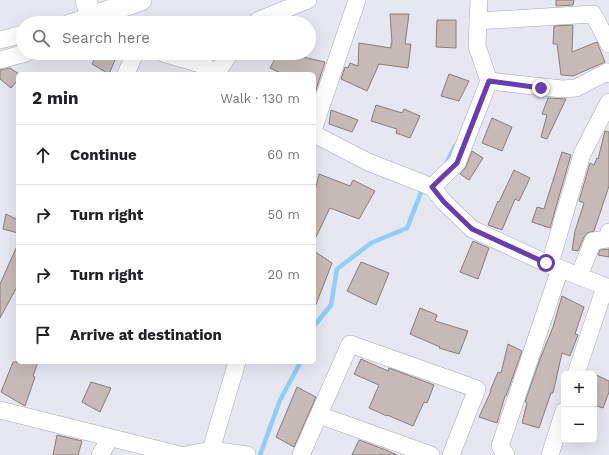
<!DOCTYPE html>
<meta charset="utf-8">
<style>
body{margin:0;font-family:"Work Sans",sans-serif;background:#f2f2f2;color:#202124}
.controls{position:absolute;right:12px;bottom:12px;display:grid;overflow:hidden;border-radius:6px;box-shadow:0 4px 16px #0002}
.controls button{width:36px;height:36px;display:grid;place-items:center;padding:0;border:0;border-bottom:1px solid #e0e0e0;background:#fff;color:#202124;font:20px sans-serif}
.stop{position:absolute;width:12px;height:12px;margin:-9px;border:3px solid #683cb4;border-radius:50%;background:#fff}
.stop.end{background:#683cb4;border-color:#fff;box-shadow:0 1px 4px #0008}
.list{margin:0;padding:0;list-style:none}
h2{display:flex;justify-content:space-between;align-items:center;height:52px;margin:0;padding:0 16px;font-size:17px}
h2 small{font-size:13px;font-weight:400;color:#757577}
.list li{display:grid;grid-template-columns:26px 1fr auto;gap:12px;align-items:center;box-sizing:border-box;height:60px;padding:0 16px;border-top:1px solid #e0e0e0}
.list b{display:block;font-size:15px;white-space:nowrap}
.list em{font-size:13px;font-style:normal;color:#757577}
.icon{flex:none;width:22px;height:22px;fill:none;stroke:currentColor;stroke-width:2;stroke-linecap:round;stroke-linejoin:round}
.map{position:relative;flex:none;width:609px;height:455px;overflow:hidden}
.search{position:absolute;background:#fff;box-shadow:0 4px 16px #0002;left:16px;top:16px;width:300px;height:44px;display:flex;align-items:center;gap:10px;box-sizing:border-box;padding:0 14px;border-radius:22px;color:#757577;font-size:15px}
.panel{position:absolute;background:#fff;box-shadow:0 4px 16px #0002;left:16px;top:72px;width:300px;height:292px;border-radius:6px}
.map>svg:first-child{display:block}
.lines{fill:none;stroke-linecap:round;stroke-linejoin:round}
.stream{stroke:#8ccffc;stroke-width:4.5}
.building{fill:#c5bab7;stroke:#877d7b}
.minor-casing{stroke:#a8a7b1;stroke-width:18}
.tertiary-casing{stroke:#a8a7b1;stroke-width:22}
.minor{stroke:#fff;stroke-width:17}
.tertiary{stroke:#fff;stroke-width:21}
.route{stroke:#683cb4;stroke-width:5}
</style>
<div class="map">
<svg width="609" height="455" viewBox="0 0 609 455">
<rect width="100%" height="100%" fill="#e7e7f1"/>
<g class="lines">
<!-- stream -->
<g class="stream">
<path d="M 446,164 L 455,146"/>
<path d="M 314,326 L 331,305 L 337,269 L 371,243 L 407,228 L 420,195 L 423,188"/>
<path d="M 260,455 L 280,400 L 299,365 L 299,362"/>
</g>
</g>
<!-- building -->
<g class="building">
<path d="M 556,0 L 574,0 L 573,5 L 556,6 Z"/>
<path d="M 390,14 L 409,14 L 405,44 L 411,44 L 408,68 L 379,64 L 367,91 L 341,79 L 345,67 L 348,68 L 350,63 L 358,66 L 359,43 L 391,48 L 391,43 L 392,43 Z"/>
<path d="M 437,20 L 456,20 L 456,48 L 436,47 Z"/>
<path d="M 573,25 L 572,52 L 597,42 L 605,62 L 573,76 L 561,75 L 557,44 L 553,44 L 554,26 Z"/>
<path d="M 98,53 L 118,53 L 109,74 L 92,64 Z"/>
<path d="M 278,53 L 296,53 L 307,58 L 325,62 L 314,96 L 314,74 L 283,74 L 270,68 Z"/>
<path d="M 10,68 L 19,74 L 18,74 L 18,80 L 11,88 L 0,79 L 0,70 Z"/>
<path d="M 449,74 L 469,81 L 459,101 L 441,96 Z"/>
<path d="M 548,98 L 566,99 L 547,139 L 541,137 L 547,115 L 542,114 Z"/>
<path d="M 376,105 L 402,113 L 404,109 L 420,116 L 410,138 L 396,133 L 397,129 L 371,121 Z"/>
<path d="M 331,110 L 358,120 L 352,132 L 329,124 Z"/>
<path d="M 492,118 L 512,127 L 502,151 L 482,143 Z"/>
<path d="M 605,131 L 609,132 L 609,186 L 594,231 L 587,233 L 584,237 L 578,251 L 572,250 L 575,231 L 584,203 L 579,201 L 590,163 L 594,165 L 597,158 L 598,159 Z"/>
<path d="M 472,151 L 483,158 L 469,180 L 460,174 L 466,167 Z"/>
<path d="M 562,152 L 571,155 L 550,228 L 532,222 L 537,207 L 544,209 Z"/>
<path d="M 514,170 L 530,178 L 519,201 L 515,199 L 502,230 L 488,225 L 498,201 L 499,202 Z"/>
<path d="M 319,174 L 350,186 L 353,180 L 375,191 L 359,219 L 330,208 L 314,241 L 314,195 Z"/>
<path d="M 6,214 L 18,220 L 18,233 L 3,229 Z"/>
<path d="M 473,241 L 489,248 L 478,279 L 460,272 Z"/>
<path d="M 18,244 L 18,285 L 0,318 L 0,284 Z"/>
<path d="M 609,249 L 609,257 L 598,255 L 600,250 Z"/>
<path d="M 314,251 L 332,263 L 315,307 L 314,307 Z"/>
<path d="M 361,262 L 389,273 L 376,305 L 347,291 Z"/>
<path d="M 562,296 L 584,307 L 575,334 L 578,335 L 570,356 L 562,353 L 553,393 L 551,393 L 539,428 L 522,423 L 527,403 L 525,402 L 540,359 L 553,327 Z"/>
<path d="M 420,308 L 437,315 L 435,321 L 468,331 L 459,354 L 439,348 L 440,347 L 410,334 Z"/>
<path d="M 508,344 L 522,351 L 506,396 L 505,396 L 497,423 L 479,417 L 491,391 L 490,391 L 498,372 L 501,373 Z"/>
<path d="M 361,359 L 388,371 L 389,368 L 434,385 L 427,403 L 424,402 L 413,426 L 387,415 L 387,416 L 369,408 L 379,385 L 354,374 Z"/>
<path d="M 13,362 L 38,362 L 33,376 L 35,377 L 25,406 L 1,392 Z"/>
<path d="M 594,374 L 609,381 L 609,392 L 603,408 L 594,405 Z"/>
<path d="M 91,382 L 111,388 L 100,412 L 82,402 Z"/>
<path d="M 297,387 L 316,397 L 294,447 L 276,437 Z"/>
<path d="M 57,435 L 82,441 L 78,455 L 53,455 Z"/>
<path d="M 359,440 L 386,450 L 397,455 L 352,455 Z"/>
</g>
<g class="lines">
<!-- minor casing -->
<g class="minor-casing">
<g id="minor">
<path d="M 478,21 L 593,14 L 609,44"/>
<path d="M 69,23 L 91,17"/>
<path d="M 255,23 L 259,20 L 308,0"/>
<path d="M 0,40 L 23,34"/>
<path d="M 163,53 L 204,65 L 215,74"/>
<path d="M 0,60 L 26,53"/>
<path d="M 126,74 L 135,53"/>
<path d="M 216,74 L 230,53"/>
<path d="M 489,81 L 562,89 L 576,88 L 607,72 L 609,74"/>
<path d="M 314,127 L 357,0"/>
<path d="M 314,134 L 368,162 L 432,187 L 444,202 L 472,229 L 546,263 L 609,288"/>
<path d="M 432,187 L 457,163 L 489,81 L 477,46 L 479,0"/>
<path d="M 550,264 L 582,154 L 609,102"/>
<path d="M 579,276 L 593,241 L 607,239 L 609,232"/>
<path d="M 576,374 L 605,287"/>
<path d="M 0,410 L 180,455"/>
<path d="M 319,415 L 431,455"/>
<path d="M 211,450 L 237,362"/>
<path d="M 100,455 L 110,438"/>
<path d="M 186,455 L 211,450 L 247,455"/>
<path d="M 301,455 L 350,344 L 477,389 L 451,455"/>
<path d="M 506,455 L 500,446 L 560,269"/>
<path d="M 550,455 L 564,411"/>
</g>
</g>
<!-- tertiary casing -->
<g class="tertiary-casing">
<path id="tertiary" d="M 86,0 L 91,17 L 141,0"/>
</g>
<!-- minor -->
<use href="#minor" class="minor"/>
<!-- tertiary -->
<use href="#tertiary" class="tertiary"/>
</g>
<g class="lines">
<!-- route -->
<path class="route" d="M 541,88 L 489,81 L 457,163 L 432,187 L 444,202 L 472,229 L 546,263"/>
</g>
</svg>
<div class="controls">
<button>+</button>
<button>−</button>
</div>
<div class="stop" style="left:546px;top:263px"></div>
<div class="stop end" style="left:541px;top:88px"></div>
<div class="search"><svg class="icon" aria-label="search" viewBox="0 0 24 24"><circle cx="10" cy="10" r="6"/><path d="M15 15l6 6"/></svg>Search here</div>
<section class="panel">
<h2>2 min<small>Walk · 130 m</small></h2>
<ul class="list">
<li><svg class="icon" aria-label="ahead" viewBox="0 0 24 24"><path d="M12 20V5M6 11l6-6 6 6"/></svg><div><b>Continue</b></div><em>60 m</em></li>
<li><svg class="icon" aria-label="right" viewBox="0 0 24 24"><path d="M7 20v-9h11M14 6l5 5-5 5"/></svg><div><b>Turn right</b></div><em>50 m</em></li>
<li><svg class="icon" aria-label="right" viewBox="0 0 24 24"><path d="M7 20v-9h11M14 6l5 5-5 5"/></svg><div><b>Turn right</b></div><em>20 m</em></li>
<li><svg class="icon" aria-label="arrive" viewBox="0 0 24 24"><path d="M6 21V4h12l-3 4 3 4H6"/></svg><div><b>Arrive at destination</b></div></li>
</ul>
</section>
</div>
